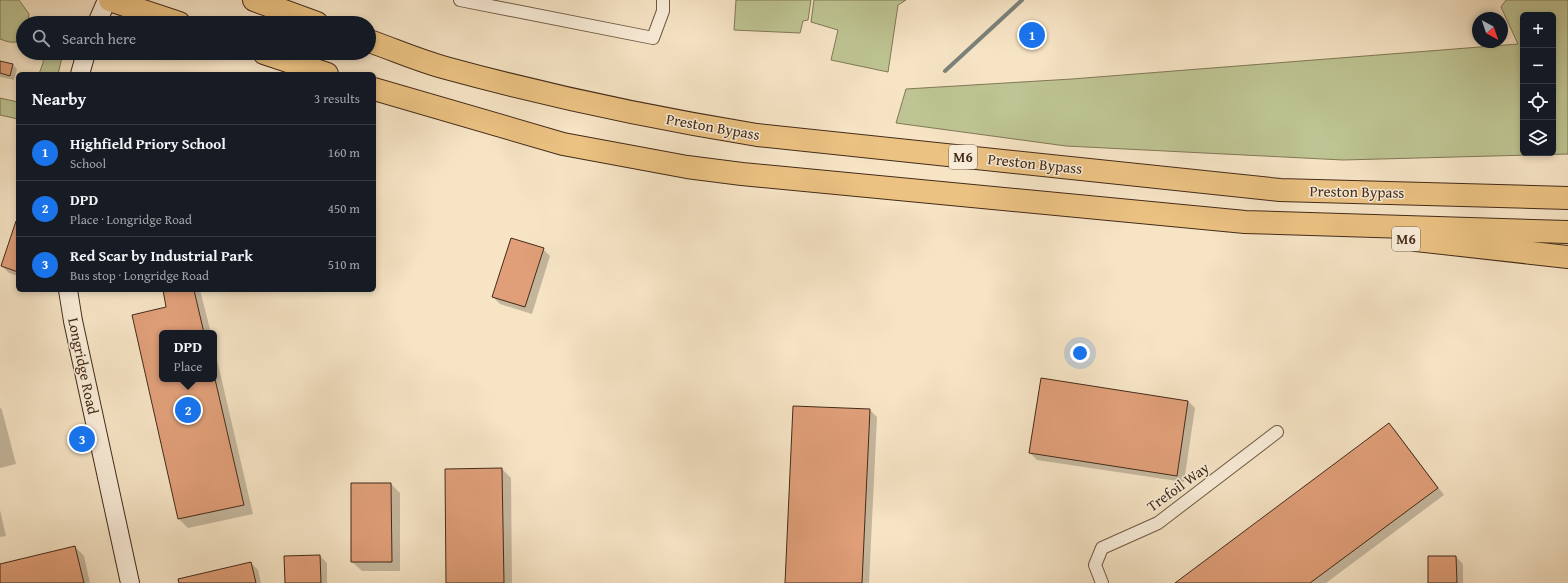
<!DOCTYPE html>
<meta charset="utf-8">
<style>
body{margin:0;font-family:"Gentium Book Plus",serif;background:#242831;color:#f1f3f6}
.controls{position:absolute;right:12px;top:12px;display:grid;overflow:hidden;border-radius:6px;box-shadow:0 2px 6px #0003}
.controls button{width:36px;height:36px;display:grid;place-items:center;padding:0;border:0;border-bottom:1px solid #363941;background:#171b24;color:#f1f3f6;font:20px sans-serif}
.compass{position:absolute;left:1472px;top:12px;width:36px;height:36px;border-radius:50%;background:#171b24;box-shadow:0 2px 6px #0003;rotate:140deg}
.you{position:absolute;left:1080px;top:353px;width:14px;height:14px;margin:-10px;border:3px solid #fff;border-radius:50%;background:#1a73e8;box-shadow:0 0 0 6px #1a73e833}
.badge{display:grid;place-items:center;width:26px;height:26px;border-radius:50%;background:#1a73e8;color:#fff;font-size:13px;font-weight:700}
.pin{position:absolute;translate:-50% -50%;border:2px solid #fff;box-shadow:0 1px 4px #0006}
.popup{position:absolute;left:159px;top:330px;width:58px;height:52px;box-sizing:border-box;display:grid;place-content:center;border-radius:6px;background:#171b24;filter:drop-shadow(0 1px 3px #0005);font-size:13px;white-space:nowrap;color:#9ea1a6}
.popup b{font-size:15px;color:#f1f3f6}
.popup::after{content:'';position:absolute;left:50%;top:100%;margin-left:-8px;border:8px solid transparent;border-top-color:#171b24}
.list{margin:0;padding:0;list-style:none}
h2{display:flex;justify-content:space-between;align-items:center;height:52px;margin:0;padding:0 16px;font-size:17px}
h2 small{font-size:13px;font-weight:400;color:#9ea1a6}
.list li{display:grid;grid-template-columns:26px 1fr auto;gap:12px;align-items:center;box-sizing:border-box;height:56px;padding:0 16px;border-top:1px solid #363941}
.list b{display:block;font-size:15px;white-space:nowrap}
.list p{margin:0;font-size:13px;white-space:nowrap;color:#9ea1a6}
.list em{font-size:13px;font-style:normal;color:#9ea1a6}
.icon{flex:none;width:22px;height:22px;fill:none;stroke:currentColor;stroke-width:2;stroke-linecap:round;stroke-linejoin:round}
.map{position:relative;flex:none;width:1568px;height:583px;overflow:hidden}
.search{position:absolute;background:#171b24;box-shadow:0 2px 6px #0003;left:16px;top:16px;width:360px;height:44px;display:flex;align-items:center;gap:10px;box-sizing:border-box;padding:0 14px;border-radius:22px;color:#9ea1a6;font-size:15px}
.panel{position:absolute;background:#171b24;box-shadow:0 2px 6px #0003;left:16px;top:72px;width:360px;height:220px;border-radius:6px}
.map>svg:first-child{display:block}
.green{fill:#bec493;stroke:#817856;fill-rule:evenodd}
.shadow{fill:#0003}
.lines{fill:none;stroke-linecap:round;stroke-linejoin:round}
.stream{stroke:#7b827b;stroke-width:4}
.building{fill:#e09f79;stroke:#442b19}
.minor-casing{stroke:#705944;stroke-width:14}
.secondary-casing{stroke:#442b19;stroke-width:20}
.motorway-casing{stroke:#442b19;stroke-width:24}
.minor{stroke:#f9edd9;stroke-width:12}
.secondary{stroke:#f9edd9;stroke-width:18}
.motorway{stroke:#ebc282;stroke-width:22}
.labels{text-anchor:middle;stroke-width:3;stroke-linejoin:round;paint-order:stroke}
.shield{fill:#f9edd9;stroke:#7a6553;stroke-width:1}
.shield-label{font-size:14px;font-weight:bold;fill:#442b19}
.street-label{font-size:15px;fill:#442b19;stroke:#f9edd9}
</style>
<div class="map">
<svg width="1568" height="583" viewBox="0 0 1568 583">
<rect width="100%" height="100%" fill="#f6e4c5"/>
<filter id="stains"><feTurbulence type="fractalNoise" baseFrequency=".005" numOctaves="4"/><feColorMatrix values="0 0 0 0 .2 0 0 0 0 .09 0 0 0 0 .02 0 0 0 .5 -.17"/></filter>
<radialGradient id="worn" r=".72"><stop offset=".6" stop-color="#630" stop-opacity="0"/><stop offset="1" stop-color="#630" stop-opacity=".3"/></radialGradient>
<!-- green -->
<g class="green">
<path d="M 0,0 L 19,0 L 29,14 L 28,23 L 23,23 L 23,38 C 16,45 8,42 0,39 Z"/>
<path d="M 736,0 L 811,0 L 808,20 L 803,21 L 800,33 L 734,30 Z"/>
<path d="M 814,0 L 906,0 L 898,5 L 888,72 L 831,60 L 838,30 L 811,22 Z"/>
<path d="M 1506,0 L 1568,0 L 1568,154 L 1343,160 L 1066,146 L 896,123 L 906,89 L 1072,79 L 1518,44 L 1501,7 ZM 1523,15 L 1553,15 L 1553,153 L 1523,153 Z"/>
<path d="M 44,53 L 63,53 L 58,74 L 39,74 L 43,63 Z"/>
<path d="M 0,98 L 18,102 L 18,119 L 0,115 Z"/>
</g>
<!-- shadow -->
<g class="shadow">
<path d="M 0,62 L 12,64 L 17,69 L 14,80 L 0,77 Z"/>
<path d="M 18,220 L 18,276 L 9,273 L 2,266 Z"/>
<path d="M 543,249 L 550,256 L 532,314 L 500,304 L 493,297 Z"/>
<path d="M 164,290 L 200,290 L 211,333 L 162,333 L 162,379 L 214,379 L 214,347 L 253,514 L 188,528 L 179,519 L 133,316 L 167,308 Z"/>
<path d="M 1188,401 L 1195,408 L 1184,482 L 1037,460 L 1030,453 Z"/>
<path d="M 0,407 L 2,410 L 16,464 L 0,468 Z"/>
<path d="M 870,410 L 877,417 L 869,583 L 786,583 Z"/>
<path d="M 1389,424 L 1396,431 L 1444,495 L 1326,583 L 1176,583 Z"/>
<path d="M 502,469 L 511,478 L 512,583 L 447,583 Z"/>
<path d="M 391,484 L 400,493 L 400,571 L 362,571 L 352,562 Z"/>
<path d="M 0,510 L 6,536 L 0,537 Z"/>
<path d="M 75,547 L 84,556 L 90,583 L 0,583 L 0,565 Z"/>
<path d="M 320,556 L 327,563 L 327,583 L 286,583 Z"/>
<path d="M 1429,557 L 1456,557 L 1463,564 L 1463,583 L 1429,583 Z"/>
<path d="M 251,563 L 258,570 L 261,583 L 199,583 Z"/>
</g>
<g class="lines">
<!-- stream -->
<path class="stream" d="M 945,71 L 1022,0"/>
</g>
<!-- building -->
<g class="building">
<path d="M 0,61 L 13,64 L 10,76 L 0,73 Z"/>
<path d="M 16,221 L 18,222 L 18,272 L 1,266 Z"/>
<path d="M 511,238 L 544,248 L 525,307 L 492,297 Z"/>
<path d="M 163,290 L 194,290 L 204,333 L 162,333 L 162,379 L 215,379 L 244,505 L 178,519 L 132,315 L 166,307 Z"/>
<path d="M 1041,378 L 1188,401 L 1177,476 L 1029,453 Z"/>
<path d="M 793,406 L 870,409 L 862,583 L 785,583 Z"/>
<path d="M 1389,423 L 1438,488 L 1310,583 L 1175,583 Z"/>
<path d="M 502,468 L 504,583 L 446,583 L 445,469 Z"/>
<path d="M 351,483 L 391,483 L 392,562 L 351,562 Z"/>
<path d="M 75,546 L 84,583 L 0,583 L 0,564 Z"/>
<path d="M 320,555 L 321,583 L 285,583 L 284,556 Z"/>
<path d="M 1428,556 L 1456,556 L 1457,583 L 1428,583 Z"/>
<path d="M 251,562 L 256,583 L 179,583 L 178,579 Z"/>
</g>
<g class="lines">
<!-- minor casing -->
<g class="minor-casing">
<g id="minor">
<path d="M 460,0 L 653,38 L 663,11 L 663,0"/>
<path d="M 1102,583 L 1095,565 L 1102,548 L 1158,523 L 1277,432"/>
</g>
</g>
<!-- secondary casing -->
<g class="secondary-casing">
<g id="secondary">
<path d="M 97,23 L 107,0"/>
<path d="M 80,74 L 86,53"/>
<path d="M 68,290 L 73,321 L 130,583"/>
</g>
</g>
<!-- motorway casing -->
<g class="motorway-casing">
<g id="motorway">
<path d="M 110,0 L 179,23"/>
<path d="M 254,0 L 317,23"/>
<path d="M 369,41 C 395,50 420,61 446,68 C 548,96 652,118 757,135 L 1280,190 L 1568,198"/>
<path d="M 264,53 L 327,74"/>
<path d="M 374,89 L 563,144 L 687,167 L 742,174 L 1245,222 L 1568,232"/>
<path d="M 1416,240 L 1568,257"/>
</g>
</g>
<!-- minor -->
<use href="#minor" class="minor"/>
<!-- secondary -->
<use href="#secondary" class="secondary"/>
<!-- motorway -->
<use href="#motorway" class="motorway"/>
</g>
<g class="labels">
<!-- shield labels -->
<g class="shield">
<rect x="949" y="145" width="28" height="24" rx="3"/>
<rect x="1392" y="227" width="28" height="24" rx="3"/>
</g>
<g class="shield-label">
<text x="963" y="162">M6</text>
<text x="1406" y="244">M6</text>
</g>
<!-- street labels -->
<g class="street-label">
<text transform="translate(713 127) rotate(10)" y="5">Preston Bypass</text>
<text transform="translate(1035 164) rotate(6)" y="5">Preston Bypass</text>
<text transform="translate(1357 192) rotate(1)" y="5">Preston Bypass</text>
<text transform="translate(83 366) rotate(78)" y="5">Longridge Road</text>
<text transform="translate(1178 487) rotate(-36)" y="5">Trefoil Way</text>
</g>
</g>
<rect width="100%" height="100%" filter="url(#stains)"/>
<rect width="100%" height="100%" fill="url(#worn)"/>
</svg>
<div class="controls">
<button>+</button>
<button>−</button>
<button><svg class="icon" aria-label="locate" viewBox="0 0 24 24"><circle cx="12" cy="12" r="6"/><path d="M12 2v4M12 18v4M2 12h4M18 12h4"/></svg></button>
<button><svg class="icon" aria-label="layers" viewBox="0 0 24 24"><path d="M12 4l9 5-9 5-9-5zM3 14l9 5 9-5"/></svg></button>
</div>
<svg class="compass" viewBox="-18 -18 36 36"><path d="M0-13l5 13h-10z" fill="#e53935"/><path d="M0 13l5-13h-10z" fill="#9ea1a6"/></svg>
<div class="you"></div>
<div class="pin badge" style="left:1032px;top:35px">1</div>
<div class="pin badge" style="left:188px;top:410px">2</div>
<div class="popup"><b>DPD</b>Place</div>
<div class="pin badge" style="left:82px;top:439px">3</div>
<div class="search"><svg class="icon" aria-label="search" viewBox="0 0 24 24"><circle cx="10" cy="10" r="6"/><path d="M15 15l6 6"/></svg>Search here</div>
<section class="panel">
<h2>Nearby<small>3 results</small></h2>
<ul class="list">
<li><span class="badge">1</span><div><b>Highfield Priory School</b><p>School</p></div><em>160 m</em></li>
<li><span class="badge">2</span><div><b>DPD</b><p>Place · Longridge Road</p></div><em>450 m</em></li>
<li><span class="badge">3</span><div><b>Red Scar by Industrial Park</b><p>Bus stop · Longridge Road</p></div><em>510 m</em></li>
</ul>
</section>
</div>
